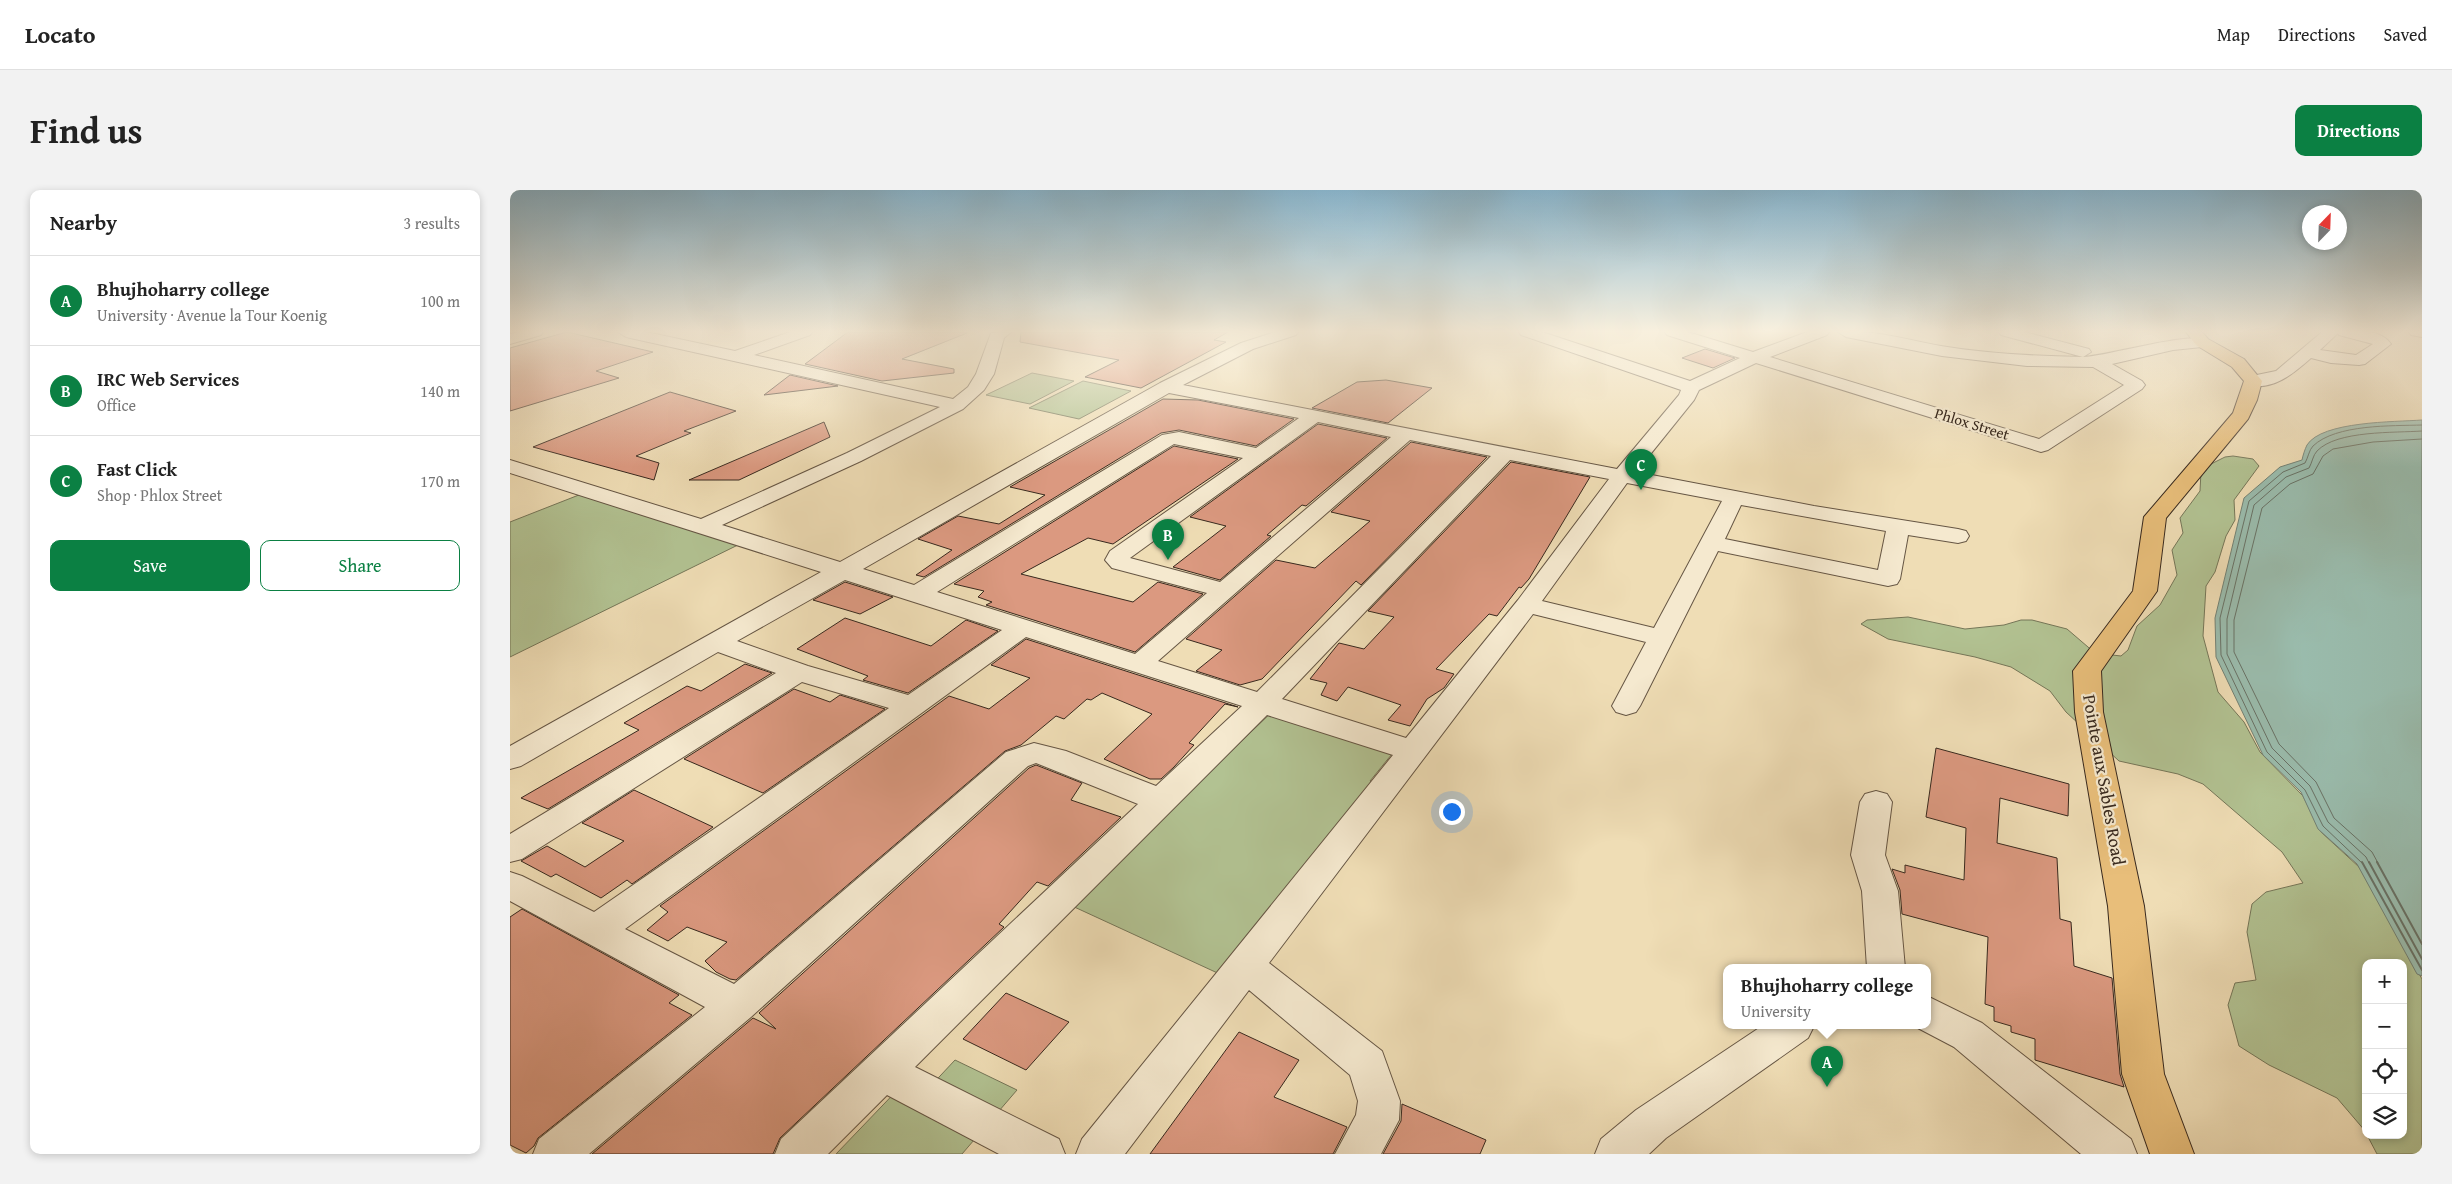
<!DOCTYPE html>
<meta charset="utf-8">
<style>
body{margin:0;font-family:"Gentium Book Plus",serif;background:#f2f2f2;color:#222}
.controls{position:absolute;right:15px;bottom:15px;display:grid;overflow:hidden;border-radius:10px;box-shadow:0 2px 8px #0003}
.controls button{width:45px;height:45px;display:grid;place-items:center;padding:0;border:0;border-bottom:1px solid #e0e0e0;background:#fff;color:#222;font:25px sans-serif}
.compass{position:absolute;left:1792px;top:15px;width:45px;height:45px;border-radius:50%;background:#fff;box-shadow:0 2px 8px #0003;rotate:23deg}
.you{position:absolute;left:941px;top:621px;width:18px;height:18px;margin:-12px;border:4px solid #fff;border-radius:50%;background:#1a73e8;box-shadow:0 0 0 8px #1a73e833}
.badge{display:grid;place-items:center;width:32px;height:32px;border-radius:50%;background:#0b8043;color:#fff;font-size:16px;font-weight:700}
.pin{position:absolute;translate:-50% -41px;filter:drop-shadow(0 1px 2px #0008)}
.pin::after{content:'';position:absolute;top:26px;width:18px;height:15px;background:inherit;clip-path:polygon(0 0,100% 0,50% 100%)}
.popup{position:absolute;left:1213px;top:774px;width:208px;height:65px;box-sizing:border-box;display:grid;place-content:center;border-radius:10px;background:#fff;filter:drop-shadow(0 1px 4px #0005);font-size:16px;white-space:nowrap;color:#767676}
.popup b{font-size:19px;color:#222}
.popup::after{content:'';position:absolute;left:50%;top:100%;margin-left:-10px;border:10px solid transparent;border-top-color:#fff}
.list{margin:0;padding:0;list-style:none}
h2{display:flex;justify-content:space-between;align-items:center;height:65px;margin:0;padding:0 20px;font-size:21px}
h2 small{font-size:16px;font-weight:400;color:#767676}
.list li{display:grid;grid-template-columns:32px 1fr auto;gap:15px;align-items:center;box-sizing:border-box;height:90px;padding:0 20px;border-top:1px solid #e0e0e0}
.list b{display:block;font-size:19px;white-space:nowrap}
.list p{margin:0;font-size:16px;white-space:nowrap;color:#767676}
.list em{font-size:16px;font-style:normal;color:#767676}
.actions{display:flex;gap:10px;padding:15px 20px}
.actions a{flex:1;padding:11px 0;border:1px solid #0b8043;border-radius:10px;text-align:center;font-size:18px;color:#0b8043}
.actions .main{background:#0b8043;color:#fff}
.icon{flex:none;width:28px;height:28px;fill:none;stroke:currentColor;stroke-width:2;stroke-linecap:round;stroke-linejoin:round}
.map{position:relative;flex:none;width:1912px;height:964px;overflow:hidden;border-radius:10px}
header{display:flex;align-items:center;gap:30px;box-sizing:border-box;height:70px;padding:0 25px;background:#fff;border-bottom:1px solid #e0e0e0}
header strong{font-size:24px}
nav{display:flex;gap:28px;margin-inline-start:auto;font-size:18px}
.intro{display:flex;align-items:center;justify-content:space-between;box-sizing:border-box;height:120px;padding:0 30px}
h1{margin:0;font-size:35px}
.button{padding:12px 22px;border-radius:10px;background:#0b8043;color:#fff;font-size:18px;font-weight:700}
main{display:flex;gap:30px;padding:0 30px}
aside{flex:1;background:#fff;border-radius:10px;box-shadow:0 2px 8px #0003}
.map>svg:first-child{display:block}
.green{fill:#b2c292;stroke:#757658}
.water{fill:#9abcad;stroke:#738174}
.lines{fill:none;stroke-linecap:round;stroke-linejoin:round}
.shore-far1{stroke:#697266;stroke-width:1}
.shore{stroke:#697266;stroke-width:2}
.building{fill:#db9980;stroke:#38291e}
.minor-casing{stroke:#665644;stroke-width:2}
.major-casing{stroke:#38291e;stroke-width:2}
.minor{fill:#f5e9cf;fill-rule:evenodd}
.major{fill:#e8be7a;fill-rule:evenodd}
.labels{text-anchor:middle;stroke-width:4.5;stroke-linejoin:round;paint-order:stroke}
.far-street-label{font-size:15px;fill:#38291e;stroke:#f5e9cf}
.street-label{font-size:18px;fill:#38291e;stroke:#f5e9cf}
</style>
<header>
<strong>Locato</strong>
<nav><a>Map</a><a>Directions</a><a>Saved</a></nav>
</header>
<div class="intro"><h1>Find us</h1><a class="button">Directions</a></div>
<main>
<aside>
<h2>Nearby<small>3 results</small></h2>
<ul class="list">
<li><span class="badge">A</span><div><b>Bhujhoharry college</b><p>University · Avenue la Tour Koenig</p></div><em>100 m</em></li>
<li><span class="badge">B</span><div><b>IRC Web Services</b><p>Office</p></div><em>140 m</em></li>
<li><span class="badge">C</span><div><b>Fast Click</b><p>Shop · Phlox Street</p></div><em>170 m</em></li>
</ul>
<div class="actions"><a class="main">Save</a><a>Share</a></div>
</aside>
<div class="map">
<svg width="1912" height="964" viewBox="0 0 1912 964">
<rect width="100%" height="100%" fill="#efddb5"/>
<filter id="stains"><feTurbulence type="fractalNoise" baseFrequency=".004" numOctaves="4"/><feColorMatrix values="0 0 0 0 .2 0 0 0 0 .09 0 0 0 0 .02 0 0 0 .5 -.17"/></filter>
<radialGradient id="worn" r=".72"><stop offset=".6" stop-color="#630" stop-opacity="0"/><stop offset="1" stop-color="#630" stop-opacity=".3"/></radialGradient>
<!-- green -->
<g class="green">
<path d="M 522,183 L 564,191 L 520,214 L 476,205 Z"/>
<path d="M 573,191 L 621,201 L 569,229 L 519,218 Z"/>
<path d="M 1723,266 L 1743,269 L 1749,276 L 1724,310 L 1725,330 L 1716,346 L 1705,382 L 1696,396 L 1693,446 L 1708,502 L 1734,532 L 1750,562 L 1793,606 L 1811,642 L 1849,677 L 1912,789 L 1912,964 L 1867,964 L 1857,945 L 1893,945 L 1893,773 L 1856,773 L 1856,942 L 1827,908 L 1759,875 L 1729,856 L 1718,815 L 1725,793 L 1746,790 L 1737,742 L 1742,714 L 1756,702 L 1793,693 L 1772,662 L 1693,594 L 1668,584 L 1609,571 L 1556,522 L 1540,501 L 1501,477 L 1465,467 L 1378,449 L 1351,434 L 1357,430 L 1398,427 L 1455,439 L 1494,435 L 1511,430 L 1522,430 L 1557,439 L 1585,463 L 1611,466 L 1618,460 L 1627,436 L 1650,415 L 1667,385 L 1662,360 L 1673,343 L 1670,328 L 1690,301 L 1691,281 L 1695,277 L 1715,267 Z"/>
<path d="M 79,301 L 236,351 L 0,467 L 0,332 Z"/>
<path d="M 765,519 L 886,559 L 860,591 L 869,596 L 714,786 L 560,715 Z"/>
<path d="M 445,870 L 507,900 L 452,964 L 326,964 L 396,891 L 416,901 Z"/>
</g>
<!-- water -->
<path class="water" d="M 1912,230 L 1912,786 L 1907,784 L 1847,674 L 1808,639 L 1791,602 L 1753,565 L 1706,467 L 1705,428 L 1734,308 L 1770,277 L 1792,270 C 1793,265 1795,259 1797,255 C 1812,231 1885,232 1912,230 Z"/>
<g class="lines">
<!-- shore-far1 -->
<g class="shore-far1">
<path d="M 1852,673 L 1813,636 L 1795,600 L 1757,562 L 1711,465 L 1710,428 L 1739,311 L 1773,282 L 1795,273 C 1798,268 1799,260 1803,256 C 1826,234 1882,236 1912,235"/>
<path d="M 1859,673 L 1856,667 L 1818,632 L 1800,596 L 1762,558 L 1717,464 L 1717,429 L 1744,315 L 1776,287 L 1799,278 C 1802,273 1803,265 1807,261 C 1827,240 1885,243 1912,241"/>
<path d="M 1868,673 L 1862,662 L 1824,628 L 1806,592 L 1769,554 L 1724,462 L 1724,430 L 1752,318 L 1780,294 L 1803,284 L 1813,266 L 1823,259 L 1863,252 L 1912,249"/>
</g>
<!-- shore -->
<g class="shore">
<path d="M 1852,672 L 1912,780"/>
<path d="M 1859,672 L 1912,769"/>
<path d="M 1867,672 L 1912,754"/>
</g>
</g>
<!-- building -->
<g class="building">
<path d="M 57,142 L 143,162 L 86,181 L 109,188 L 0,221 L 0,158 Z"/>
<path d="M 338,142 L 457,142 L 457,143 L 392,169 L 444,179 L 444,183 L 372,191 L 295,174 Z"/>
<path d="M 511,142 L 718,142 L 704,150 L 716,152 L 631,198 L 575,187 L 609,170 L 510,152 Z"/>
<path d="M 1195,159 L 1225,168 L 1203,178 L 1172,168 Z"/>
<path d="M 280,185 L 328,196 L 254,205 Z"/>
<path d="M 876,190 L 922,198 L 878,233 L 802,218 L 847,192 Z"/>
<path d="M 160,202 L 226,221 L 174,241 L 181,243 L 126,266 L 149,273 L 144,290 L 23,257 Z"/>
<path d="M 653,209 L 688,210 L 784,229 L 746,256 L 669,240 L 651,243 L 414,387 L 406,385 L 442,360 L 408,349 L 448,326 L 489,334 L 535,305 L 500,297 Z"/>
<path d="M 314,232 L 320,247 L 229,290 L 179,290 Z"/>
<path d="M 808,234 L 877,248 L 796,316 L 792,315 L 757,345 L 761,346 L 710,390 L 663,377 L 716,336 L 680,327 Z"/>
<path d="M 901,252 L 977,267 L 851,395 L 846,391 L 752,489 L 730,495 L 686,481 L 712,460 L 676,449 L 766,370 L 805,378 L 860,331 L 821,322 Z"/>
<path d="M 664,256 L 728,269 L 603,354 L 578,348 L 511,384 L 623,412 L 648,392 L 693,404 L 625,462 L 476,415 L 482,412 L 468,407 L 474,401 L 444,394 Z"/>
<path d="M 1001,272 L 1080,287 L 1019,389 L 1011,398 L 1009,397 L 987,426 L 979,424 L 926,479 L 944,484 L 934,498 L 917,509 L 900,536 L 878,530 L 891,515 L 838,497 L 827,511 L 811,505 L 817,493 L 800,489 L 829,453 L 854,459 L 884,427 L 858,421 Z"/>
<path d="M 335,392 L 383,407 L 350,424 L 303,410 Z"/>
<path d="M 335,428 L 421,456 L 456,430 L 488,441 L 398,503 L 353,490 L 358,486 L 287,459 Z"/>
<path d="M 516,449 L 728,517 L 715,514 L 679,553 L 684,555 L 664,577 L 651,589 L 640,589 L 594,569 L 642,524 L 592,503 L 581,510 L 577,509 L 554,529 L 546,526 L 511,555 L 495,561 L 226,790 L 220,789 L 206,782 L 195,771 L 217,752 L 177,737 L 158,751 L 137,740 L 158,722 L 150,716 L 439,506 L 479,519 L 520,488 L 481,475 Z"/>
<path d="M 235,474 L 262,483 L 38,619 L 11,608 L 129,540 L 114,533 L 177,496 L 191,501 Z"/>
<path d="M 284,499 L 320,512 L 330,505 L 375,519 L 253,603 L 174,569 Z"/>
<path d="M 1426,558 L 1559,594 L 1558,626 L 1490,608 L 1487,653 L 1547,668 L 1550,729 L 1561,732 L 1564,776 L 1602,788 L 1610,884 L 1614,897 L 1525,870 L 1525,849 L 1501,842 L 1501,836 L 1484,831 L 1484,817 L 1475,814 L 1478,747 L 1392,724 L 1390,700 L 1382,679 L 1395,683 L 1395,675 L 1454,690 L 1456,638 L 1416,627 Z"/>
<path d="M 526,575 L 572,593 L 561,610 L 611,627 L 538,696 L 527,692 L 489,734 L 494,737 L 270,948 L 263,964 L 82,964 L 243,828 L 266,839 L 249,823 L 519,578 Z"/>
<path d="M 124,600 L 203,637 L 122,694 L 117,690 L 91,708 L 46,684 L 41,687 L 11,671 L 37,656 L 75,677 L 114,651 L 72,633 Z"/>
<path d="M 12,719 L 169,805 L 159,813 L 182,825 L 28,948 L 24,956 L 16,963 L 0,955 L 0,727 Z"/>
<path d="M 496,803 L 559,832 L 516,880 L 453,849 Z"/>
<path d="M 729,842 L 789,870 L 764,907 L 837,937 L 823,964 L 640,964 Z"/>
<path d="M 892,914 L 976,950 L 970,964 L 873,964 L 891,931 Z"/>
</g>
<g class="lines">
<!-- minor casing -->
<g class="minor-casing">
<g id="minor">
<path d="M 9,142 L 33,142 L 31,145 L 0,154 L 0,144 Z"/>
<path d="M 108,142 L 136,142 L 225,161 L 280,142 L 302,142 L 300,145 L 244,165 L 443,209 L 458,197 L 466,184 L 481,143 L 501,142 L 494,148 L 484,184 L 474,200 L 453,219 L 351,271 L 212,335 L 330,372 L 650,193 L 731,153 L 765,142 L 788,142 L 786,145 L 743,159 L 673,195 L 1107,279 L 1169,205 L 1171,200 L 1011,145 L 1009,142 L 1032,142 L 1180,191 L 1230,168 L 1157,145 L 1155,142 L 1178,142 L 1243,162 L 1297,142 L 1319,142 L 1317,145 L 1260,167 L 1529,249 L 1614,195 L 1583,177 L 1517,176 L 1432,166 L 1336,147 L 1328,142 C 1363,139 1397,150 1431,156 C 1478,164 1525,166 1573,167 L 1491,145 L 1489,142 L 1514,142 L 1579,159 L 1581,162 L 1573,167 C 1594,167 1691,138 1700,152 L 1692,157 L 1663,160 L 1602,174 L 1632,191 L 1635,195 L 1632,199 L 1538,260 L 1531,262 L 1246,173 L 1189,200 L 1184,210 L 1126,282 L 1304,316 L 1448,339 L 1456,341 L 1459,346 L 1456,351 L 1448,353 L 1398,345 L 1390,389 L 1387,394 L 1378,396 L 1208,361 L 1130,516 L 1126,522 L 1116,525 L 1106,522 L 1102,516 L 1136,452 L 1023,424 L 759,773 L 872,861 L 890,911 L 889,930 L 871,964 L 825,964 L 846,925 L 848,911 L 840,885 L 739,800 L 615,964 L 566,964 L 572,949 L 883,565 L 757,525 L 405,877 L 549,949 L 555,964 L 489,964 L 377,905 L 318,964 L 265,964 L 271,949 L 628,614 L 526,573 L 518,576 L 241,827 L 79,964 L 23,964 L 29,949 L 195,817 L 0,711 L 0,682 L 12,686 L 84,722 L 379,518 L 292,492 L 12,669 L 0,672 L 0,644 L 266,483 L 208,462 L 11,576 L 0,579 L 0,556 L 311,382 L 0,283 L 0,270 L 191,329 L 337,263 L 430,217 L 116,147 ZM 659,203 L 789,228 L 746,258 L 669,242 L 652,245 L 404,395 L 353,379 ZM 808,232 L 881,247 L 710,392 L 620,368 ZM 900,250 L 981,266 L 747,502 L 648,471 ZM 664,254 L 733,268 L 600,361 L 595,370 L 602,378 L 697,403 L 625,464 L 427,402 ZM 1000,270 L 1099,289 L 1008,410 L 896,548 L 772,509 ZM 1117,293 L 1212,311 L 1144,438 L 1032,411 ZM 1231,315 L 1376,341 L 1368,380 L 1215,349 ZM 335,390 L 492,440 L 398,505 L 298,476 L 227,451 ZM 516,447 L 732,516 L 646,596 L 556,561 L 524,553 L 496,562 L 224,794 L 115,739 Z"/>
<path d="M 1812,142 C 1832,142 1868,135 1881,154 L 1855,174 L 1849,175 L 1821,173 L 1801,168 C 1783,184 1763,201 1737,195 L 1734,191 L 1737,187 L 1766,181 ZM 1828,143 L 1829,145 L 1863,154 L 1846,165 L 1810,160 Z"/>
<path d="M 1899,142 L 1912,142 L 1912,147 L 1901,145 Z"/>
<path d="M 1366,601 L 1377,604 L 1382,612 L 1375,665 L 1388,701 L 1395,778 L 1357,778 L 1352,701 L 1341,665 L 1350,612 L 1355,604 Z"/>
<path d="M 1417,806 L 1472,833 L 1621,949 L 1627,964 L 1571,964 L 1444,857 L 1404,836 L 1417,836 Z"/>
<path d="M 1252,836 L 1304,836 L 1298,848 L 1156,948 L 1139,964 L 1085,964 L 1091,949 L 1126,920 Z"/>
</g>
</g>
<!-- major casing -->
<g class="major-casing">
<path id="major" d="M 1676,142 L 1692,142 L 1698,149 L 1734,169 L 1752,191 L 1747,210 L 1738,229 L 1656,328 L 1647,401 L 1591,481 L 1593,522 L 1634,716 L 1654,884 L 1684,964 L 1640,964 L 1612,884 L 1598,716 L 1565,522 L 1563,481 L 1623,401 L 1634,327 L 1723,223 L 1734,191 L 1722,177 L 1686,155 Z"/>
</g>
<!-- minor -->
<use href="#minor" class="minor"/>
<!-- major -->
<use href="#major" class="major"/>
</g>
<!-- sky -->
<linearGradient id="sky" x2="0" y2="1"><stop stop-color="#89b7d0"/><stop offset="0.51" stop-color="#f8f0de"/><stop offset="1" stop-color="#f8f0de" stop-opacity="0"/></linearGradient>
<rect width="1912" height="277" fill="url(#sky)"/>
<g class="labels">
<!-- far-street labels -->
<g class="far-street-label">
<text transform="translate(1462 234) rotate(17)" y="5">Phlox Street</text>
</g>
<!-- street labels -->
<g class="street-label">
<text transform="translate(1594 590) rotate(80)" y="6">Pointe aux Sables Road</text>
</g>
</g>
<rect width="100%" height="100%" filter="url(#stains)"/>
<rect width="100%" height="100%" fill="url(#worn)"/>
</svg>
<div class="controls">
<button>+</button>
<button>−</button>
<button><svg class="icon" aria-label="locate" viewBox="0 0 24 24"><circle cx="12" cy="12" r="6"/><path d="M12 2v4M12 18v4M2 12h4M18 12h4"/></svg></button>
<button><svg class="icon" aria-label="layers" viewBox="0 0 24 24"><path d="M12 4l9 5-9 5-9-5zM3 14l9 5 9-5"/></svg></button>
</div>
<svg class="compass" viewBox="-18 -18 36 36"><path d="M0-13l5 13h-10z" fill="#e53935"/><path d="M0 13l5-13h-10z" fill="#767676"/></svg>
<div class="you"></div>
<div class="pin badge" style="left:1317px;top:897px">A</div>
<div class="popup"><b>Bhujhoharry college</b>University</div>
<div class="pin badge" style="left:658px;top:370px">B</div>
<div class="pin badge" style="left:1131px;top:300px">C</div>
</div>
</main>
